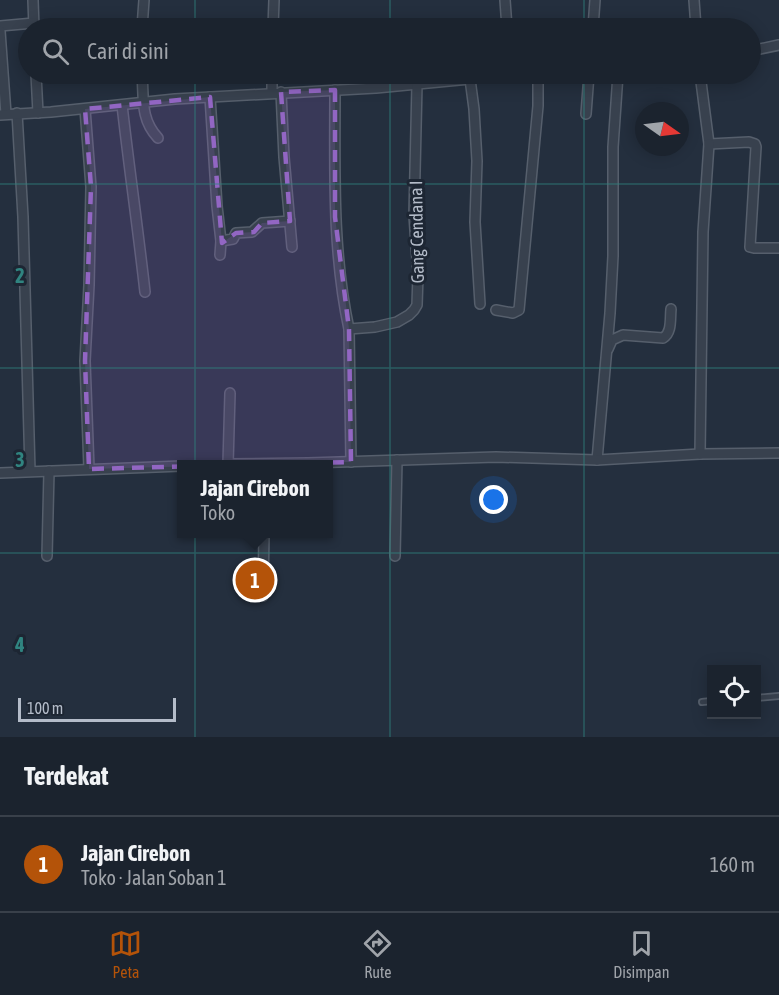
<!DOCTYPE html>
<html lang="id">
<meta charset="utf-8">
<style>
body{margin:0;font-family:"Asap Condensed",sans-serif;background:#282f3a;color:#f1f3f6}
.controls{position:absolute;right:18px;bottom:18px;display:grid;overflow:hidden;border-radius:0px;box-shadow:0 3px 15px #0003}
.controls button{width:54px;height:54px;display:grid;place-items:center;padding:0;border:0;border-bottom:2px solid #39404a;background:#1b232e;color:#f1f3f6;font:30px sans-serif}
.compass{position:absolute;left:635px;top:102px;width:54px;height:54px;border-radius:50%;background:#1b232e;box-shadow:0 3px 15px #0003;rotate:104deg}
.scale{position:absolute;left:18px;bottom:15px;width:158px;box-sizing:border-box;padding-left:6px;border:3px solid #b4bcc9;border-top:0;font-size:16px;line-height:21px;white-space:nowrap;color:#b4bcc9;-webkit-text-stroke:4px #1d2633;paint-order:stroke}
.you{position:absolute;left:494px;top:500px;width:21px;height:21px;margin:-15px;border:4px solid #fff;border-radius:50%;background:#1a73e8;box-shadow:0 0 0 9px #1a73e833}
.badge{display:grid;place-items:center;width:39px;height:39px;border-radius:50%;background:#b45309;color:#fff;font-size:20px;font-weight:700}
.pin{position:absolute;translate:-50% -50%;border:3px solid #fff;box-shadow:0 2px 6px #0006}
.popup{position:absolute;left:177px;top:460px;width:156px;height:78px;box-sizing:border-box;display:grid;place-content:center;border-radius:0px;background:#1b232e;filter:drop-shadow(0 2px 4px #0005);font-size:20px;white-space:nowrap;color:#a0a4aa}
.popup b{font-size:22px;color:#f1f3f6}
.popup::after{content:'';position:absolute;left:50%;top:100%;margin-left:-12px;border:12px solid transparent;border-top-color:#1b232e}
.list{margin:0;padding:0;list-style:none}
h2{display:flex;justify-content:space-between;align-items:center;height:78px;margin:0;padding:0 24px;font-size:26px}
h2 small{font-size:20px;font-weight:400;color:#a0a4aa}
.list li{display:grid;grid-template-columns:39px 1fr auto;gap:18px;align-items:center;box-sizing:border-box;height:96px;padding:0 24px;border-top:2px solid #39404a}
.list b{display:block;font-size:22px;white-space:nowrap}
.list p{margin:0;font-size:20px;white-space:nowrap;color:#a0a4aa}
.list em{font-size:20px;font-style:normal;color:#a0a4aa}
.icon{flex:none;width:33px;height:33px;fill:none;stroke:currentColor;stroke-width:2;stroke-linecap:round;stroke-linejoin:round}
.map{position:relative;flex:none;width:779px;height:737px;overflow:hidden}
.search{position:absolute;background:#1b232e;box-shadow:0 3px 15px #0003;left:18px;right:18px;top:18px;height:66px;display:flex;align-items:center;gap:15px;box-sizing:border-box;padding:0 21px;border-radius:33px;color:#a0a4aa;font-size:22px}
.sheet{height:174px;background:#1b232e}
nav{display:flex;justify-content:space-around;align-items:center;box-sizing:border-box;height:84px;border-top:2px solid #39404a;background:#1b232e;font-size:16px;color:#a0a4aa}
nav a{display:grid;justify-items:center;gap:3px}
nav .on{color:#b45309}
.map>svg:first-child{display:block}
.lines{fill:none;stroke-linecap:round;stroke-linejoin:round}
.service-casing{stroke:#565f6c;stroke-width:8}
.minor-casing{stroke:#565f6c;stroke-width:12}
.service{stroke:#38414e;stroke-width:4.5}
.minor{stroke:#38414e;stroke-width:9}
.marked{fill:#9266c3;fill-opacity:0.2;stroke:#9266c3;stroke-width:4.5;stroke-dasharray:12 8;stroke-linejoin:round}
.grid{fill:none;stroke:#308480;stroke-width:1.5;stroke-opacity:0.55}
.labels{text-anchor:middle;stroke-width:6;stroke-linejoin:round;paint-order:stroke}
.street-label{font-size:18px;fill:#b4bcc9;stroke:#1d2633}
.grid-label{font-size:20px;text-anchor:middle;font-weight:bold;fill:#308480;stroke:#1d2633;stroke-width:6;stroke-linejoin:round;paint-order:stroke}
</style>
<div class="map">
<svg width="779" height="737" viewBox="0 0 779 737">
<rect width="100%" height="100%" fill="#242f3e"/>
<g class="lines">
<!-- service casing -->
<g class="service-casing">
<g id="service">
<path d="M 756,698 L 779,696"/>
<path d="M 702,702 L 712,701"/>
</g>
</g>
<!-- minor casing -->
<g class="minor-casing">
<g id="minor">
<path d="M 33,0 L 34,28"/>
<path d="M 505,0 L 507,28"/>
<path d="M 694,0 L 696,28"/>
<path d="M 0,26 L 34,23"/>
<path d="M 142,28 L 144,0"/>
<path d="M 273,28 L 274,0"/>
<path d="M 593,28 L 595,0"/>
<path d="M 0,31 L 6,114"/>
<path d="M 750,51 L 779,45"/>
<path d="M 36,74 L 38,113"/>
<path d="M 142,74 C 144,98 140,119 158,138"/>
<path d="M 700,74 L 709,144 L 749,142 L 755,144 L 756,147 L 750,247 L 754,248 L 779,248"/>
<path d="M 470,79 L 474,109 L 477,161 L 475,222 L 480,304"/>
<path d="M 335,90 C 335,169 332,250 349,329 L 351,462"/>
<path d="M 281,92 L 284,157 L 292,247"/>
<path d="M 272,93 L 272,74"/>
<path d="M 210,97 L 217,206 L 221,241 L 220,255"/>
<path d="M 122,105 C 129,167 138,229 145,292"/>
<path d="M 85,109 L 91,187 L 89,285 L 85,361 L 89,469"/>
<path d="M 17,113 L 23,217 L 30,471"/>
<path d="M 586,114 L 589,74"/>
<path d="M 0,115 L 51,112 L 175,99 L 376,88 L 470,79 L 502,74"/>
<path d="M 221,241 L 233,239 L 236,233 L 252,232 L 262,223 L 290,221"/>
<path d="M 496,310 L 513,313 L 519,310 L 538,106 L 538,74"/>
<path d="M 349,329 L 375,327 L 397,322 L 409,315 L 414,310 L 417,305 L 418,275 L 414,215 L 417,84"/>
<path d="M 608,349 L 612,340 L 623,335 L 663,338 C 672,333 670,319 671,309"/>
<path d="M 700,454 L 703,232 L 709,144"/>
<path d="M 597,460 L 610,313 L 613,256 L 613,147 L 618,74"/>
<path d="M 227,464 L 308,463 L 496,457 L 597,460 L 700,454 L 779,453"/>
<path d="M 228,464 L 230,393"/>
<path d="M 0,473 L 182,466"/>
<path d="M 47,556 L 49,471"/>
<path d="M 395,556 L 397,460"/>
<path d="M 263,596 L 264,534"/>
</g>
</g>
<!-- service -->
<use href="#service" class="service"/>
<!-- minor -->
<use href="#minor" class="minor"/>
</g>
<!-- marked area -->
<path class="marked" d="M 335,90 L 335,217 L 349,329 L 351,462 L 89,469 L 85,361 L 91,187 L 85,109 L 210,97 L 222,243 L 236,233 L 254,232 L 262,223 L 290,221 L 281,92 Z"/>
<!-- grid -->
<path class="grid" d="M 195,0 L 195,28M 390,0 L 390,28M 584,0 L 584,28M 195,74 L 195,737M 390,74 L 390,737M 584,74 L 584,737M 0,184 L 779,184M 0,368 L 779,368M 0,553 L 779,553"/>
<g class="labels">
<!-- street labels -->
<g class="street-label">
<text transform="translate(417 232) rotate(-91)" y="6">Gang Cendana I</text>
</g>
</g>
<g class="grid-label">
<text x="20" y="283">2</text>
<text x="20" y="467">3</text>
<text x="20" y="652">4</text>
</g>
</svg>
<div class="controls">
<button><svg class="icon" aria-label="locate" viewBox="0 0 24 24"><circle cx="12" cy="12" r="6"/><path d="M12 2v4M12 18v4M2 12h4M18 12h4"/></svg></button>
</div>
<svg class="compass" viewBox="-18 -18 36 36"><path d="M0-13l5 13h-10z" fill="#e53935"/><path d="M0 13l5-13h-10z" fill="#a0a4aa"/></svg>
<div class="scale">100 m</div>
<div class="you"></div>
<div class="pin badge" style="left:255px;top:580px">1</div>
<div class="popup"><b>Jajan Cirebon</b>Toko</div>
<div class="search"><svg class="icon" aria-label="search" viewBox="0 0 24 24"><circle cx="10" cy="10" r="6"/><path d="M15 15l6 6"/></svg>Cari di sini</div>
</div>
<section class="sheet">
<h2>Terdekat<small></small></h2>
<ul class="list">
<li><span class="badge">1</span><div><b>Jajan Cirebon</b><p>Toko · Jalan Soban 1</p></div><em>160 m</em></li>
</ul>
</section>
<nav>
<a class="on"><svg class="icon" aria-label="map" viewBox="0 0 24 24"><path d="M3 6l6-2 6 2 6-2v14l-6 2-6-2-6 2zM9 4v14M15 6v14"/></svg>Peta</a>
<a><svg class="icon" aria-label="directions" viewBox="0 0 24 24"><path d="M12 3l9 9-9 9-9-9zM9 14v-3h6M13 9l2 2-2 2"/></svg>Rute</a>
<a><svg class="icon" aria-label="saved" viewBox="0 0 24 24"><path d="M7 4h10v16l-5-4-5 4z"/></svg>Disimpan</a>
</nav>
